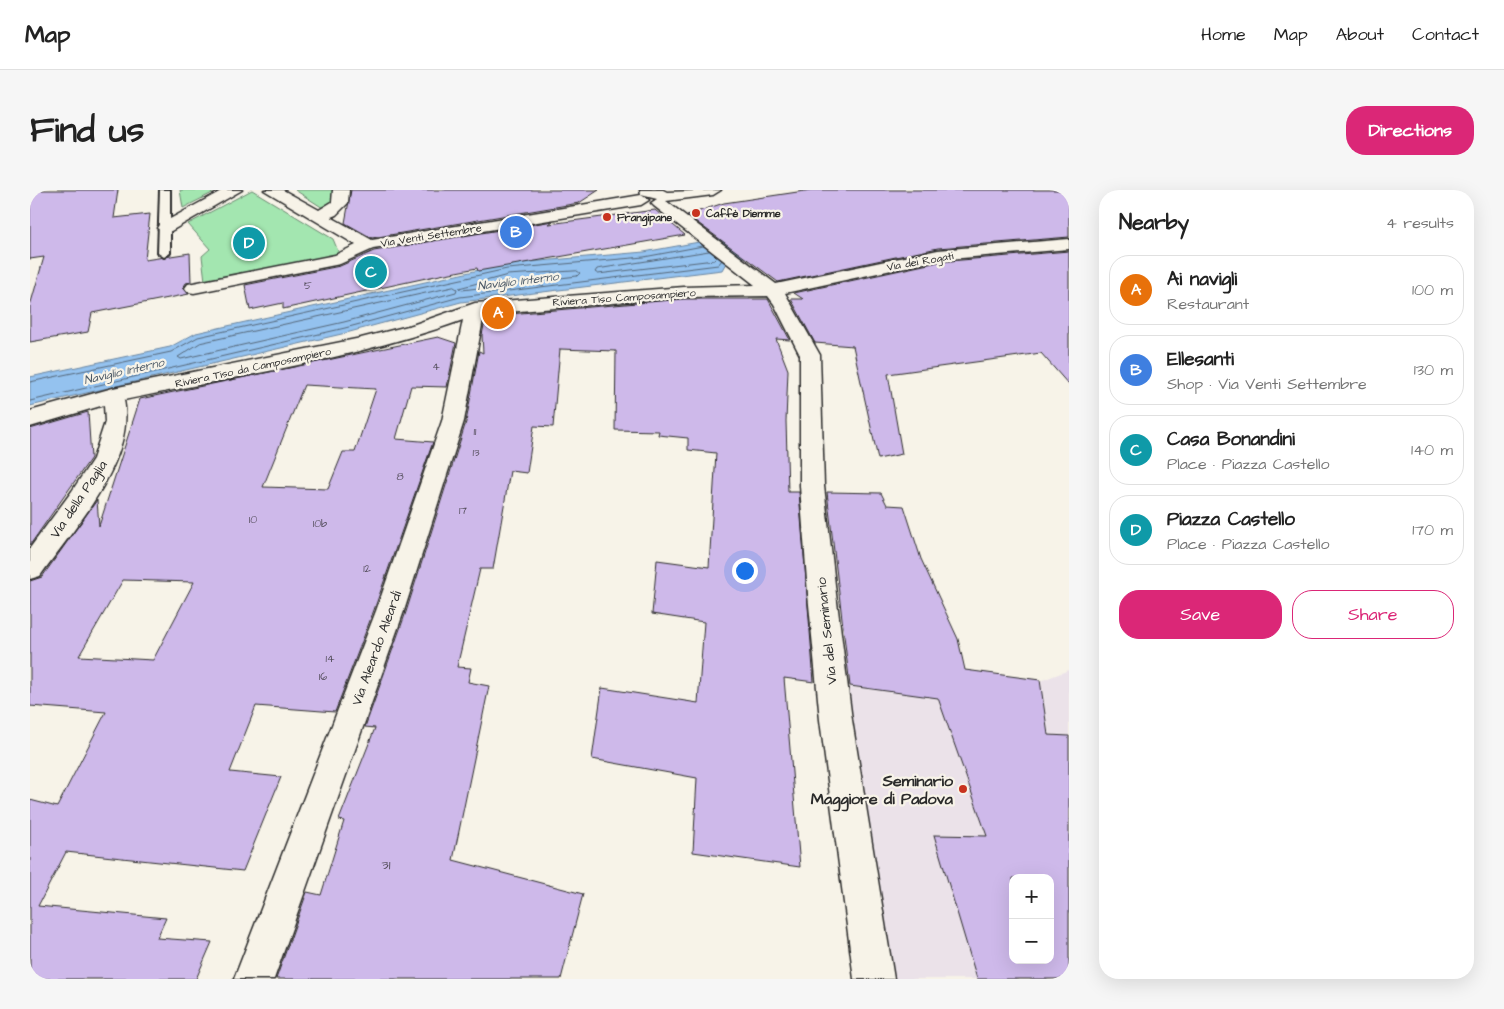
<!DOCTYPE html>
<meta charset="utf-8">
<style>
body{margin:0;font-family:"Architects Daughter",sans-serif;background:#f6f6f6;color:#222}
.controls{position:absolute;right:15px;bottom:15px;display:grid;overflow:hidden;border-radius:10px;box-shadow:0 5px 20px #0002}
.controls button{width:45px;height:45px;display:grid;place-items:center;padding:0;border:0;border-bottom:1px solid #e0e0e0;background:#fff;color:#222;font:25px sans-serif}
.you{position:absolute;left:714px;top:380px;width:18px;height:18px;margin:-12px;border:4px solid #fff;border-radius:50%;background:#1a73e8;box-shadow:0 0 0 8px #1a73e833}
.badge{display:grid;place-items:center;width:32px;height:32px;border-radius:50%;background:#db2777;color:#fff;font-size:16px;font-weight:700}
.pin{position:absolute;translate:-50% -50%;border:2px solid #fff;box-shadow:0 1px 5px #0006}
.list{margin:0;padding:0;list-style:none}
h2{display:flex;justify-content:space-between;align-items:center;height:65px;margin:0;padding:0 20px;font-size:21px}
h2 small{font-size:16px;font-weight:400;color:#767676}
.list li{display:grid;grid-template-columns:32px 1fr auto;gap:15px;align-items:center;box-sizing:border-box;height:70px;margin:0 10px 10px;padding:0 10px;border:1px solid #e0e0e0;border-radius:20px}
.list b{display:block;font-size:19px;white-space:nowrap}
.list p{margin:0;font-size:16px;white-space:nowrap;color:#767676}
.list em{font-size:16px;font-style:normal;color:#767676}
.actions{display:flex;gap:10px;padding:15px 20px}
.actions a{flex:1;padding:11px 0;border:1px solid #db2777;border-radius:20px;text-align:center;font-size:18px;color:#db2777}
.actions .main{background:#db2777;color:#fff}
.map{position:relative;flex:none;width:1039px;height:789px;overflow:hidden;border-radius:20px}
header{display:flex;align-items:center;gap:30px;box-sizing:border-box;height:70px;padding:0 25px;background:#fff;border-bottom:1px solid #e0e0e0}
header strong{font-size:24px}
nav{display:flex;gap:28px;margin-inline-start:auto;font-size:18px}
.intro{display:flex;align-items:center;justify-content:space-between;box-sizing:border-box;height:120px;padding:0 30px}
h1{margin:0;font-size:35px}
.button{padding:12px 22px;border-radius:20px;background:#db2777;color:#fff;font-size:18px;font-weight:700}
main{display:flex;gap:30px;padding:0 30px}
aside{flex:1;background:#fff;border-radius:20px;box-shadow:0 5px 20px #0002}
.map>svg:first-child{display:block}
.built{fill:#ebe2e9;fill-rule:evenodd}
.green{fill:#a3e6b0;stroke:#67886e}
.water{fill:#94c2ef;stroke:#6a86a1}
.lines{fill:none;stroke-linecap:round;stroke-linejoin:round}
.shore{stroke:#556779;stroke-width:1}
.building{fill:#ceb9ea;stroke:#2b2b2b;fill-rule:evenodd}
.lane-casing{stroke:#2b2b2b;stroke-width:4}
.street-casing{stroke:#2b2b2b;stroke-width:3}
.lane{fill:#f7f3e8;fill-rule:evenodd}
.street{fill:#f7f3e8;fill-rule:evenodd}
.poi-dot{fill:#c8321e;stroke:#f7f3e8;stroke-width:2}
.labels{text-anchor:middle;stroke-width:4.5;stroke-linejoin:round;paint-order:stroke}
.far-poi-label{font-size:11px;font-weight:bold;fill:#2b2b2b;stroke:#f7f3e8;text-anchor:start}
.far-street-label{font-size:11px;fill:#2b2b2b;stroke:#f7f3e8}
.number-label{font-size:11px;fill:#544e5b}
.far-water-label{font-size:12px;font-style:italic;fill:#4a5866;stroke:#f7f3e8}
.street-label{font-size:14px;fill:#2b2b2b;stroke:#f7f3e8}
.near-number-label{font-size:14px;fill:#544e5b}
.near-poi-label{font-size:16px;font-weight:bold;fill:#2b2b2b;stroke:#f7f3e8;text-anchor:end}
</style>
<header>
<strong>Map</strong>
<nav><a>Home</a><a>Map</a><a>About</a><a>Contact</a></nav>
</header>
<div class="intro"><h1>Find us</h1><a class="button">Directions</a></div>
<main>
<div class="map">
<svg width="1039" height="789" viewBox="0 0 1039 789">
<rect width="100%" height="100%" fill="#f7f3e8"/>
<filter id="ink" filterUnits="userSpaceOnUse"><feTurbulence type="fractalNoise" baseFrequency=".02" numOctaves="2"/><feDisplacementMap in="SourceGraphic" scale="10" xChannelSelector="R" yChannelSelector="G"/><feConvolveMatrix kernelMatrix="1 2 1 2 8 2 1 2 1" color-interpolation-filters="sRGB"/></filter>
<g filter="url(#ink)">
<!-- built -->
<path class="built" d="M 1039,480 L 1039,789 L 861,789 L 808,495 L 921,509 L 1013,510 L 1010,491 ZM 983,688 L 1020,688 L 1020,770 L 983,770 Z"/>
<!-- green -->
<g class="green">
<path d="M 150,0 L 188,0 L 153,18 Z"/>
<path d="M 222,0 L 303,49 L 310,66 L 175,91 L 172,66 L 180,59 L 158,34 Z"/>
<path d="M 265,0 L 306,0 L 305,14 L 293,18 Z"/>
</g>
<!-- water -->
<path class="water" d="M 713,44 L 734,62 L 697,71 L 692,80 L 431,112 L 316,143 L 0,216 L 0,187 L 140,157 L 166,143 L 476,74 L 614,62 Z"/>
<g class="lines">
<!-- shore -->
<g class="shore">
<path d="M 679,61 L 567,79 L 565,82 L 568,84 L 684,70 L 687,67"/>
<path d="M 547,81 L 550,83 L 547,86 L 432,100 L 429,98 L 478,85 Z"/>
<path d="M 424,97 L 427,99 L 426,102 L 314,132 L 151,169 L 148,167 L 170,153 Z"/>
<path d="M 0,192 L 141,162 L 168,147 L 477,79 L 614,67 L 673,56"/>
<path d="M 0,211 L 315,138 L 430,107 L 688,75 L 692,70"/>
</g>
</g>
<!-- building -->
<g class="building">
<path d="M 0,0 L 88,0 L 84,28 L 120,24 L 115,70 L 160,63 L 161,92 L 156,93 L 153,98 L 159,104 L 62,123 L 58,142 L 0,152 L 0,116 L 14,67 L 0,69 Z"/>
<path d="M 321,0 L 569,0 L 549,13 L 342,48 L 315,33 Z"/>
<path d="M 781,0 L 1039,0 L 1039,47 L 908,58 L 748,92 L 657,25 L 694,13 Z"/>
<path d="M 625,20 L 655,45 L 448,81 L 447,78 L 410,85 L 253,119 L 253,113 L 220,120 L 215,95 L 310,76 L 344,61 L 523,31 L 519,34 Z"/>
<path d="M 1039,61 L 1039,195 L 1011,163 L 858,184 L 872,264 L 848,269 L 823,156 L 785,153 L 761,109 L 773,109 L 764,103 L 908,72 Z"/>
<path d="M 654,109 L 738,109 L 760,150 L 746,149 L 758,180 L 756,231 L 758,302 L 769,302 L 784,492 L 754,488 L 770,677 L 663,662 L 667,588 L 562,569 L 572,498 L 668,513 L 674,432 L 622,424 L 627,370 L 679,377 L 686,263 L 658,260 L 658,248 L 628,245 L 629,241 L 585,240 L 586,161 L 530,159 L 523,237 L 504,236 L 497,283 L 480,281 L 463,379 L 450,379 L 427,477 L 441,478 L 438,492 L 459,496 L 423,670 L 553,704 L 531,789 L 246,789 L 277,702 L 291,705 L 314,631 L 309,630 L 345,538 L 335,537 L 376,422 L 436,232 L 449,161 L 453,163 L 452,145 L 456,126 Z"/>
<path d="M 408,147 L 426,153 L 417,197 L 381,196 L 366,249 L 403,252 L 344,420 L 305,522 L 226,516 L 200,582 L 251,587 L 213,681 L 36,662 L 8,716 L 136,728 L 127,748 L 182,752 L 166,789 L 0,789 L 0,610 L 27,617 L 76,522 L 0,516 L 0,391 L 12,387 L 67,310 L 69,336 L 110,209 ZM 274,195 L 346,199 L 325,262 L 313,262 L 298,299 L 233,297 ZM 93,390 L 164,392 L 123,470 L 49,466 Z"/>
<path d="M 58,222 L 61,268 L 0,355 L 0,239 Z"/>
<path d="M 797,302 L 851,303 L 857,315 L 874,316 L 891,369 L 928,449 L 935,480 L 1010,490 L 1018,545 L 1039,546 L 1039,789 L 947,789 L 904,645 L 957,646 L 908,508 L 820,496 ZM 983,688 L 1020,688 L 1020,770 L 983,770 Z"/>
</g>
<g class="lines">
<!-- lane casing -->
<g class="lane-casing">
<path id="lane" d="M 130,0 L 140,0 L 140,63 L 134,67 L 128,63 Z"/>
</g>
<!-- street casing -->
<g class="street-casing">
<g id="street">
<path d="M 193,0 L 212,0 L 141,41 L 135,43 L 127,38 L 129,35 Z"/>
<path d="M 234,0 L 253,0 L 289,20 L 302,12 L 303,0 L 319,0 L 318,13 L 306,25 L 301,27 L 342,50 L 611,5 L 619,10 L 611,15 L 343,59 L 310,74 L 164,103 L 158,102 L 155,98 L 158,94 L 305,65 L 326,55 Z"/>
<path d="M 610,0 L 633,0 L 637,2 L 691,0 L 683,5 L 636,11 L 746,94 L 908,60 L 1039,49 L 1039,59 L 908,70 L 755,103 L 790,165 L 794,296 L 806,404 L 822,530 L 864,789 L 824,789 L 790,530 L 778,404 L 770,296 L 770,165 L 744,114 L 738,106 L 654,107 L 454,124 L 434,231 L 374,421 L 244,789 L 204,789 L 346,421 L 412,231 L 433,130 C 325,169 207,186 94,210 C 106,271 43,339 10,386 L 0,389 L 0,358 L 42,301 L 63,269 L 75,232 L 74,215 L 0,237 L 0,221 L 83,198 L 331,148 L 382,135 L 445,113 L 654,97 L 725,95 L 624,16 L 621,13 L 627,9 L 611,5 Z"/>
</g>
</g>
<!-- lane -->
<use href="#lane" class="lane"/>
<!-- street -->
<use href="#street" class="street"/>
</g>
</g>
<!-- markers -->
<g class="poi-dot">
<circle cx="666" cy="23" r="5"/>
<circle cx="577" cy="27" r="5"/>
<circle cx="933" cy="599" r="5"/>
</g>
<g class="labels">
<!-- far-poi labels -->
<g class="far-poi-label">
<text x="676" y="27">Caffè Diemme</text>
<text x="587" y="31">Frangipane</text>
</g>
<!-- far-street labels -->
<g class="far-street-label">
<text transform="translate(401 45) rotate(-9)" y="4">Via Venti Settembre</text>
<text transform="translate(890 71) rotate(-10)" y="4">Via dei Rogati</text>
<text transform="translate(594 107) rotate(-4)" y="4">Riviera Tiso Camposampiero</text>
<text transform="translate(223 177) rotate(-12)" y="4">Riviera Tiso da Camposampiero</text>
</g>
<!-- number labels -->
<g class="number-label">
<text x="278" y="99">5</text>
<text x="406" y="180">4</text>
<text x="445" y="245">11</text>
<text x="446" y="266">13</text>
<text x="370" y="290">8</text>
<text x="433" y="324">17</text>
<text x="223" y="333">10</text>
<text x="290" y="337">10b</text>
<text x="337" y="382">12</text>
<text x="300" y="472">14</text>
<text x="293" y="490">16</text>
</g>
<!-- far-water labels -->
<g class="far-water-label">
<text transform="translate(488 91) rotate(-7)" y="4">Naviglio Interno</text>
<text transform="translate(94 181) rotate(-13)" y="4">Naviglio Interno</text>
</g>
<!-- street labels -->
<g class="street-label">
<text transform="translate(48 309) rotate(-56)" y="5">Via della Paglia</text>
<text transform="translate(796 441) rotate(-96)" y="5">Via del Seminario</text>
<text transform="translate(346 458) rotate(-70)" y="5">Via Aleardo Aleardi</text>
</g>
<!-- near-number labels -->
<g class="near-number-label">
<text x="356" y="679">31</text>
</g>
<!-- near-poi labels -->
<g class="near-poi-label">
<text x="923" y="596">Seminario<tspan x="923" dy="18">Maggiore di Padova</tspan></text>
</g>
</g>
</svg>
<div class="controls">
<button>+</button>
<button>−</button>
</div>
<div class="you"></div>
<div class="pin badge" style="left:468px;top:123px;background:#e8710a">A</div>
<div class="pin badge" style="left:486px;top:42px;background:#3f7fe0">B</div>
<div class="pin badge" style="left:341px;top:82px;background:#0f9aa8">C</div>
<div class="pin badge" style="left:219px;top:53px;background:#0f9aa8">D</div>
</div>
<aside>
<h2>Nearby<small>4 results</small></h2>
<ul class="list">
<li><span class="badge" style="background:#e8710a">A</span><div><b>Ai navigli</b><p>Restaurant</p></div><em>100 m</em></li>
<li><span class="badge" style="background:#3f7fe0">B</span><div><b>Ellesanti</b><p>Shop · Via Venti Settembre</p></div><em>130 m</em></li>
<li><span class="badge" style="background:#0f9aa8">C</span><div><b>Casa Bonandini</b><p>Place · Piazza Castello</p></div><em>140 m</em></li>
<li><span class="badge" style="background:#0f9aa8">D</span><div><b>Piazza Castello</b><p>Place · Piazza Castello</p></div><em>170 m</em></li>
</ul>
<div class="actions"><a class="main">Save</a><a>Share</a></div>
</aside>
</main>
